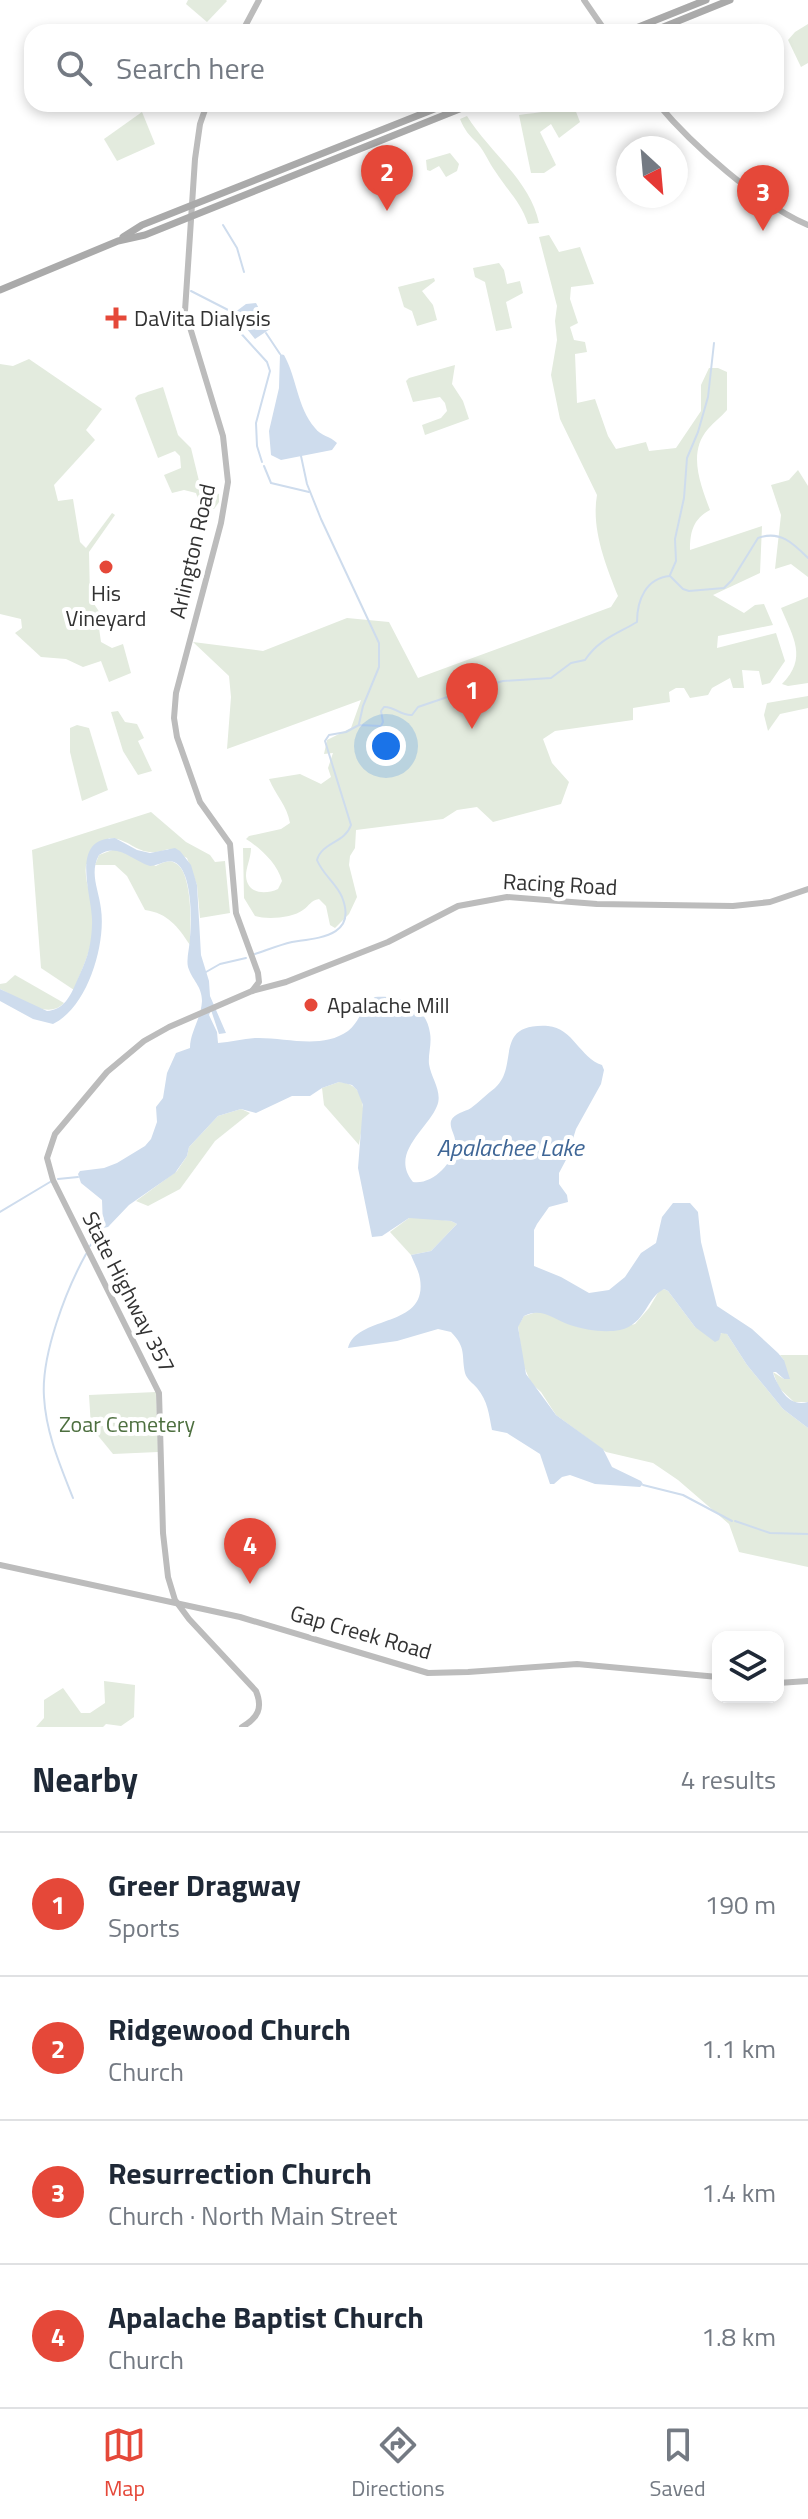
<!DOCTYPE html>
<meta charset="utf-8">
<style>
body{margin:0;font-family:"Titillium Web",sans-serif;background:#f6f6f7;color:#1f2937}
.controls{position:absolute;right:24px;bottom:24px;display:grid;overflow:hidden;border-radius:16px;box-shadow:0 4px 12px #0003}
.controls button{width:72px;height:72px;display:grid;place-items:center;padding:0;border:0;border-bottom:2px solid #e0e1e3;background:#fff;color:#1f2937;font:40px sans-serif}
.compass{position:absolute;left:616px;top:136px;width:72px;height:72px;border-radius:50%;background:#fff;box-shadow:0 4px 12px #0003;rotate:154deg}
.you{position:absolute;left:386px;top:746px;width:28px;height:28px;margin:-20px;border:6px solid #fff;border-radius:50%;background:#1a73e8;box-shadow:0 0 0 12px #1a73e833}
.badge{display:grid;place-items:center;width:52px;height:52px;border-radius:50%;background:#e54839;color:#fff;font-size:26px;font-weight:700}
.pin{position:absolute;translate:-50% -66px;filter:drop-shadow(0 2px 4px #0008)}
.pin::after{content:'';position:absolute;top:42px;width:28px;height:24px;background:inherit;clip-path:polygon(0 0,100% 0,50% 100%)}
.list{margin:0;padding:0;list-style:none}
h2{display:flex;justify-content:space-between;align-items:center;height:104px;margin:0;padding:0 32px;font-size:34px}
h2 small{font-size:26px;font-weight:400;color:#747a83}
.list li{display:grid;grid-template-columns:52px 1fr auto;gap:24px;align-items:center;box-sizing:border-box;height:144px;padding:0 32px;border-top:2px solid #e0e1e3}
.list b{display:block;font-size:30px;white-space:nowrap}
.list p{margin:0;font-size:26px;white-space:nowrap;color:#747a83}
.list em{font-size:26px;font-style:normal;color:#747a83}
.icon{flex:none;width:44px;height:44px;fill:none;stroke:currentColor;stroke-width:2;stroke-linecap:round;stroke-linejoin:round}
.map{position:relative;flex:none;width:808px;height:1727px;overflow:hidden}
.search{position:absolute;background:#fff;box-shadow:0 4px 12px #0003;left:24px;right:24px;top:24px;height:88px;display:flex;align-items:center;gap:20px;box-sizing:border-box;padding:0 28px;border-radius:24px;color:#747a83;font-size:30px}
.sheet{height:680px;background:#fff}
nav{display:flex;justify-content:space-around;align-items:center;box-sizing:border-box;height:112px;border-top:2px solid #e0e1e3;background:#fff;font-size:22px;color:#747a83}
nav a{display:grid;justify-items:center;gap:4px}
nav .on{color:#e54839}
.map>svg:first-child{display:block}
.green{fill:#e3ebde}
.water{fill:#cedced}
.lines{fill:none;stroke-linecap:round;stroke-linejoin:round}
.stream{stroke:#cedced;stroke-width:2}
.secondary{stroke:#bcbcbc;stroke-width:6}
.primary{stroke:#aaa;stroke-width:7}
.poi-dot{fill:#e54839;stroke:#fff;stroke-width:3}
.labels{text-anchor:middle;stroke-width:8;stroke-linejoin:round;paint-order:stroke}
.poi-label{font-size:22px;fill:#323232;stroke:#fff;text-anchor:start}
.street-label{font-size:22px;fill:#323232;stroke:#fff}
.park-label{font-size:22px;fill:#4d6f3f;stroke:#fff}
.water-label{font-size:24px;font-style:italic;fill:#3f6696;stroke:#fff}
</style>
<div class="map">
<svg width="808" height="1727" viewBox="0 0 808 1727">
<rect width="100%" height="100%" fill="#fff"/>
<!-- green -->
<g class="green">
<path d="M 188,0 L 226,0 L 227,1 L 207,22 L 186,4 Z"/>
<path d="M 808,24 L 808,63 L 801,67 L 788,40 L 795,32 Z"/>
<path d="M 573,104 L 580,122 L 559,138 L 551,124 L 540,132 L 556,165 L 544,173 L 531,173 L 519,115 C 538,112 556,112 573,104 Z"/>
<path d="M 142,112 L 155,144 L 117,161 L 104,139 Z"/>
<path d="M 467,116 C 489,152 530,180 539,223 L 528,224 C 521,202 507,190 495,171 C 489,163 485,152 478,144 C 469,135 465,131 460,119 Z"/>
<path d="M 450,153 L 459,164 L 457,171 L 446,177 L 439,166 L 430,171 L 427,170 L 426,160 Z"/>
<path d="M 549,235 L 559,252 L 580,247 L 594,284 L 571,287 L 570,299 L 578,323 L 570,327 L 574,340 L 585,342 L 587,352 L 575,354 L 577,403 L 595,399 L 608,436 L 616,449 L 646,442 L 649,451 L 676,448 L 701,411 L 701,385 L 709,368 L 718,368 L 727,372 L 727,410 C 721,417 714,422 708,429 C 687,453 701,485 710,510 C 693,519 690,532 690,550 L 762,526 L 760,573 L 713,595 L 744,613 L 755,605 L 764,604 L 773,625 L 718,636 L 717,648 L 776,633 L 785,661 L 770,683 L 762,685 L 759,671 L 742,670 L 744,688 L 733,688 L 730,678 L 712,688 L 708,695 L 690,698 L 684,688 L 676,688 L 669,692 L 670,702 L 633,708 L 633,720 L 555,731 L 543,739 L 552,763 L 569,782 L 561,804 L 493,822 L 477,807 L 457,810 L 443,819 L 356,830 L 355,848 L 350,856 L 349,865 L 357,897 L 349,914 L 335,928 L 330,925 L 326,906 L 319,899 C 310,901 310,905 303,910 C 293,918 267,920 255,916 L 244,898 L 243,848 L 251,848 C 251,858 246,867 246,876 C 247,894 265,895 278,889 L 282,881 C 277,863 260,848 246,839 L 249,836 L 281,829 L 290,823 C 287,805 276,796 269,779 L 300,774 L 321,784 L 331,777 L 328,768 L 333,753 L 324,754 L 327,740 L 351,728 L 361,700 L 227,749 L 231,697 L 229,676 L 193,642 L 263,651 L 347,618 L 389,622 L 418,678 L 611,607 L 618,596 C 606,565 591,529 597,495 L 560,419 L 551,375 L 557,340 L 555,321 L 557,306 L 539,237 Z"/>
<path d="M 499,263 L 504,270 L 507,284 L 520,281 L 523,293 L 506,302 L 512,328 L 496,331 L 485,282 L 475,277 L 473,268 Z"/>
<path d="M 434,278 L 435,281 L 422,291 L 433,305 L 437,320 L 417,326 L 412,311 L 404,307 L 398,287 Z"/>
<path d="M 29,359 L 102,409 L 86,430 L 95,440 L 54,485 L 58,501 L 73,499 L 80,542 L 86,548 L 112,513 L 115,515 L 89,552 L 90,598 L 102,616 L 99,628 L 101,642 L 112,648 L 123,644 L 131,673 L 109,682 L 101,661 L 83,667 L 66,659 L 41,657 L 15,633 L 22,628 L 21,619 L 0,614 L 0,364 L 13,366 Z"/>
<path d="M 455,365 L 452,384 L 463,401 L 469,419 L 425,435 L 422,425 L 441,418 L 447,411 L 445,403 L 440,397 L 413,402 L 406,381 L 409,378 Z"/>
<path d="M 163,387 L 178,435 L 191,448 L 199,481 L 204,488 L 219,494 L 219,502 L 214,509 L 201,508 L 196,493 L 184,490 L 172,493 L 164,475 L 181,468 L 180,456 L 175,451 L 158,458 L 135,398 L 138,395 Z"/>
<path d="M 798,470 L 808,486 L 808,577 L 791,564 L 775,569 L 781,515 L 771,485 L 789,480 Z"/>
<path d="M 808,597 L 808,683 L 788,686 L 782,684 C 808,658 793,637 781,608 Z"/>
<path d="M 808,696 L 808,708 L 780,714 L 768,731 L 764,715 L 767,703 Z"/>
<path d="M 118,711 L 125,722 L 137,724 L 144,738 L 138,741 L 152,771 L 138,775 L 123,751 L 111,712 Z"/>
<path d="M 77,725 L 89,728 L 108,790 L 82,801 L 70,752 L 70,728 Z"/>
<path d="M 151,812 L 186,842 L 210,855 L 215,862 L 225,861 L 230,913 L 200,918 L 197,885 L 187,858 L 168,849 C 138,860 134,839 109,838 L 86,865 C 84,880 91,894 93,909 C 95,946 86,958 74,990 L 41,968 L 32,850 Z"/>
<path d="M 115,849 L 156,866 C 162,863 169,859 175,863 C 193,871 191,928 190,945 C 178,927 168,913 145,910 L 127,876 L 115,865 L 95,865 L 99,855 Z"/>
<path d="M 15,975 L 64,1003 C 47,1021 19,998 0,989 L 0,984 L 6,983 Z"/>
<path d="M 339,1082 C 372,1084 363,1123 359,1145 L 324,1105 L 322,1088 Z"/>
<path d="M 241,1109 L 250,1113 L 215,1141 L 180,1189 L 148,1206 L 136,1201 L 177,1171 L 187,1156 L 189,1147 L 218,1116 Z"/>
<path d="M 418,1217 L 451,1221 L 457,1224 L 431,1251 L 411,1255 L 390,1232 L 409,1218 Z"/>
<path d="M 664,1289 L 668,1291 L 695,1327 L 719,1335 L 723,1332 L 727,1334 L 747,1365 L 783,1409 L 808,1428 L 808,1567 L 739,1552 L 729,1524 L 678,1480 L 653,1463 L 606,1452 L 556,1415 L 541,1392 L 531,1383 L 523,1364 L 518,1326 L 524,1316 L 540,1311 L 578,1327 L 610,1331 L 635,1324 L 649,1308 L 659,1291 Z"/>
<path d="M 780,1355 L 808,1355 L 808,1402 L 794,1402 L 779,1388 L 773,1372 L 784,1379 L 784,1360 Z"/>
<path d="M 156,1392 L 158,1452 L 113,1454 L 91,1427 L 89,1395 Z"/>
<path d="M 104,1681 L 135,1685 L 134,1717 L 121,1726 L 106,1724 L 103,1727 L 36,1727 L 44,1718 L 44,1700 L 63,1688 L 81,1713 L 90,1713 L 105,1703 Z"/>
</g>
<!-- water -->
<g class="water">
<path d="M 256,303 L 270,329 L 255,339 L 234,313 L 246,304 Z"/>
<path d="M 280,354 L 284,355 C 297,378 297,407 315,428 C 321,436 330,436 337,443 L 332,450 L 281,460 L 271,455 L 269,431 L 279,388 Z"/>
<path d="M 115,838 L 137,850 L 150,853 L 175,848 L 180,851 L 191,865 L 197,885 L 201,955 L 209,981 L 210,996 L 226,1033 L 219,1034 L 211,1010 L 209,1015 L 217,1032 L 218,1043 C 230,1042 243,1039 255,1038 C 285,1037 321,1050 348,1031 C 360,1022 362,1005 375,997 C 400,995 426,1005 430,1033 C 432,1044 428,1054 429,1064 C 431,1078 443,1092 437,1106 C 428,1129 389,1153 413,1182 C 432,1185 453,1164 455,1145 C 457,1136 449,1129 451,1121 C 454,1113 465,1112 471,1108 C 479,1102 487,1094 495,1088 C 520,1066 492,1023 548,1026 C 573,1028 580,1058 602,1065 L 604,1070 L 601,1084 L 576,1129 L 567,1158 L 559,1173 L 559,1184 L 567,1195 L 568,1202 L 549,1207 L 537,1224 L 534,1230 L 534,1266 L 561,1277 L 589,1293 L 609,1290 L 625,1277 L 641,1253 L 656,1243 L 662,1217 L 673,1203 L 690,1203 L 698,1212 L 701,1242 L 717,1306 L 752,1329 L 778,1353 L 784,1360 L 790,1379 L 784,1379 L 776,1372 L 773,1372 L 774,1376 C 781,1391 789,1407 808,1402 L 808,1428 L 783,1409 L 747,1365 L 727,1334 L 721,1333 L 719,1340 L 715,1342 L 695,1327 L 668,1291 L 664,1289 C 646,1298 646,1324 620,1330 C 605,1333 585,1330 570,1325 C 553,1319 542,1307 524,1316 L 518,1327 L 526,1374 L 556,1415 L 603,1449 L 612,1467 L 641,1481 L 643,1484 L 640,1487 L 595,1484 L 570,1475 L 562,1477 L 554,1484 L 550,1484 L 540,1454 L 507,1433 L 492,1430 C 489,1415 488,1401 477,1388 C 473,1383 467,1380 465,1373 C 461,1356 467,1348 451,1332 L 438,1329 L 397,1341 L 348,1348 C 357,1314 428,1329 420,1279 C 419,1271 414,1263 411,1255 L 431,1251 L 457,1224 L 451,1221 L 409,1218 L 382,1236 L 372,1237 L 358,1168 L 363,1105 L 357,1090 L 352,1085 L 339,1082 L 322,1088 L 310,1096 L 292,1096 L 256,1113 L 241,1109 L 218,1116 L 189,1147 L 187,1156 L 175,1173 L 129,1205 L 108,1227 L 103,1228 L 102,1200 L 81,1183 L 78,1174 L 80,1171 L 104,1168 L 117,1163 L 145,1146 L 151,1139 L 157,1122 L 156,1107 L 163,1098 L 167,1073 L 176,1053 L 190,1048 C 190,1032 201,1019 202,1001 C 202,986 192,980 188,967 C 186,958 190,947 190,937 C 192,920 192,869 174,862 C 167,859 157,866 150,866 C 132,860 117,842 99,855 C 89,873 99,890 101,909 C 106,944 88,1007 53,1024 L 33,1019 L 0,1001 L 0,989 L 47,1011 C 63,1010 70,997 76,983 C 86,961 91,950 92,925 C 94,898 67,838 115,838 Z"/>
</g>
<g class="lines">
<!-- stream -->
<g class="stream">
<path d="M 223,225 L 237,248 L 244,272"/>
<path d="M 191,291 L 234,313"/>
<path d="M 232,312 L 237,329 L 267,362 L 270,371 L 256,423 L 257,446 L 262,462"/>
<path d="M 266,333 L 280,354"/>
<path d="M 301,456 L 307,484 L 321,519 L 379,643 L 379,667 L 363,706 L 359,724"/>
<path d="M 264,466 L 271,483 L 309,492"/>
<path d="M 670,575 L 676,561 L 675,539 L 684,498 L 687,458 L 698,432 L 708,397 L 714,343"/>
<path d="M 670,576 L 683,589 L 689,591 L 724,588 L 732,580 L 758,538 C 780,530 793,543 808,558"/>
<path d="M 255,954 C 267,950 279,945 292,942 C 317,938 358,937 342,897 C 336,883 323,875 317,860 C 322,842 345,843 351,825 L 325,741 L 329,735 L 346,732 L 359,725 L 381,726 L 383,722 L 381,711 L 384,707 C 394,706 401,716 412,715 L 418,707 L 465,691 L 503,681 L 551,678 L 571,663 L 585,660 C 599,639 617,634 637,622 C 637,600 646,578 670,576"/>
<path d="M 206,972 L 220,964 L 246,958"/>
<path d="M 58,1179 L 78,1177"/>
<path d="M 0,1212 L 50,1182"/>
<path d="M 90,1246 L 103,1228"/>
<path d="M 643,1485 L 683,1495 L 732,1521"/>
<path d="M 73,1498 C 60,1465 46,1433 44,1397 C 41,1355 66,1290 86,1254"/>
<path d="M 735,1521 L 770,1533 L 808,1534"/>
</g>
<!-- secondary -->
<g class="secondary">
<path d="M 584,0 L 606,32"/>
<path d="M 242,32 L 259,0"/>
<path d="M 207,104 L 200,124 L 195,159 L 185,311 L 223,436 L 228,482 L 221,523 L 176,693 L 174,718 L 177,737 L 200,802 L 230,844 L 236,913 L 258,973 L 259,982 L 252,991"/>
<path d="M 658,104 C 692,145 759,204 808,225"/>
<path d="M 0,1565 L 240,1617 L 428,1673 L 468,1672 L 577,1664 L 718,1677"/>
<path d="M 778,1683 L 808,1681"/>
<path d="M 242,1727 C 258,1718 263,1708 256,1691 L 189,1619 L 175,1600 L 168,1577 L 163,1533 L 159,1393 L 53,1180 L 47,1158 L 55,1134 L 107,1072 L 144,1041 L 169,1027 L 252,991 L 286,982 L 388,942 L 458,906 L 507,897 L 597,904 L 733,906 L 770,902 L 808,889"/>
</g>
<!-- primary -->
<g class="primary">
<path d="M 626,32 L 706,0"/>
<path d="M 651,32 L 730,0"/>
<path d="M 123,237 L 142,225 L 447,104"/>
<path d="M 0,290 L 118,241 L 145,235 L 472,104"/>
</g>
</g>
<!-- markers -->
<g class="poi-dot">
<path d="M112 306h8v8h8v8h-8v8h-8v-8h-8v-8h8z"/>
<circle cx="106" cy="567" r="8"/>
<circle cx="311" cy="1005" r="8"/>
</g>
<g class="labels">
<!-- poi labels -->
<g class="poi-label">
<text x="134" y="326">DaVita Dialysis</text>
<text x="106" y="601" text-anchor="middle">His<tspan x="106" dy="25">Vineyard</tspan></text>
<text x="327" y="1013">Apalache Mill</text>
</g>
<!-- street labels -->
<g class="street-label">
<text transform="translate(192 551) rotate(-77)" y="8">Arlington Road</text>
<text transform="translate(560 884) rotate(3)" y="8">Racing Road</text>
<text transform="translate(129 1292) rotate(63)" y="8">State Highway 357</text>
<text transform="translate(361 1632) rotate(16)" y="8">Gap Creek Road</text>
</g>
<!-- park labels -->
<g class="park-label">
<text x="127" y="1432">Zoar Cemetery</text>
</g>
<!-- water labels -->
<g class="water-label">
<text x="510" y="1156">Apalachee Lake</text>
</g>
</g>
</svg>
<div class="controls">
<button><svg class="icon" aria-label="layers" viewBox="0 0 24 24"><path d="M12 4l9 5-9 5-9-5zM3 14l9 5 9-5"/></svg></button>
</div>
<svg class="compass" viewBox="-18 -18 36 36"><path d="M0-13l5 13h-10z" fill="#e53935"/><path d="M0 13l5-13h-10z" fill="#747a83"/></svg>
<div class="you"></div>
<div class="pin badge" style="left:472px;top:729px">1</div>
<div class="pin badge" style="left:387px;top:211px">2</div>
<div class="pin badge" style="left:763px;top:231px">3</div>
<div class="pin badge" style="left:250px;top:1584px">4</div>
<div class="search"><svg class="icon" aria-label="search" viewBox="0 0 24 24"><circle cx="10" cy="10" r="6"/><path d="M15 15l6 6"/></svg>Search here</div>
</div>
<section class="sheet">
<h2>Nearby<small>4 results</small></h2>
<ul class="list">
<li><span class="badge">1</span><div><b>Greer Dragway</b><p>Sports</p></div><em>190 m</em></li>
<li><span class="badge">2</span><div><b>Ridgewood Church</b><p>Church</p></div><em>1.1 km</em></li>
<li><span class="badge">3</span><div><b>Resurrection Church</b><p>Church · North Main Street</p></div><em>1.4 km</em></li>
<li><span class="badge">4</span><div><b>Apalache Baptist Church</b><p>Church</p></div><em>1.8 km</em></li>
</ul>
</section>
<nav>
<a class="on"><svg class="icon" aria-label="map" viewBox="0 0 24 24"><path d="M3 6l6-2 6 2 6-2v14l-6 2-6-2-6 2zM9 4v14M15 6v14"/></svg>Map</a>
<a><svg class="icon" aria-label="directions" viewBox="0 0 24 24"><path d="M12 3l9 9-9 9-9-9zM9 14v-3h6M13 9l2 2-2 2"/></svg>Directions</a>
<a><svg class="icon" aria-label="saved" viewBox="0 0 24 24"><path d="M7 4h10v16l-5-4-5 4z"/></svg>Saved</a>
</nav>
